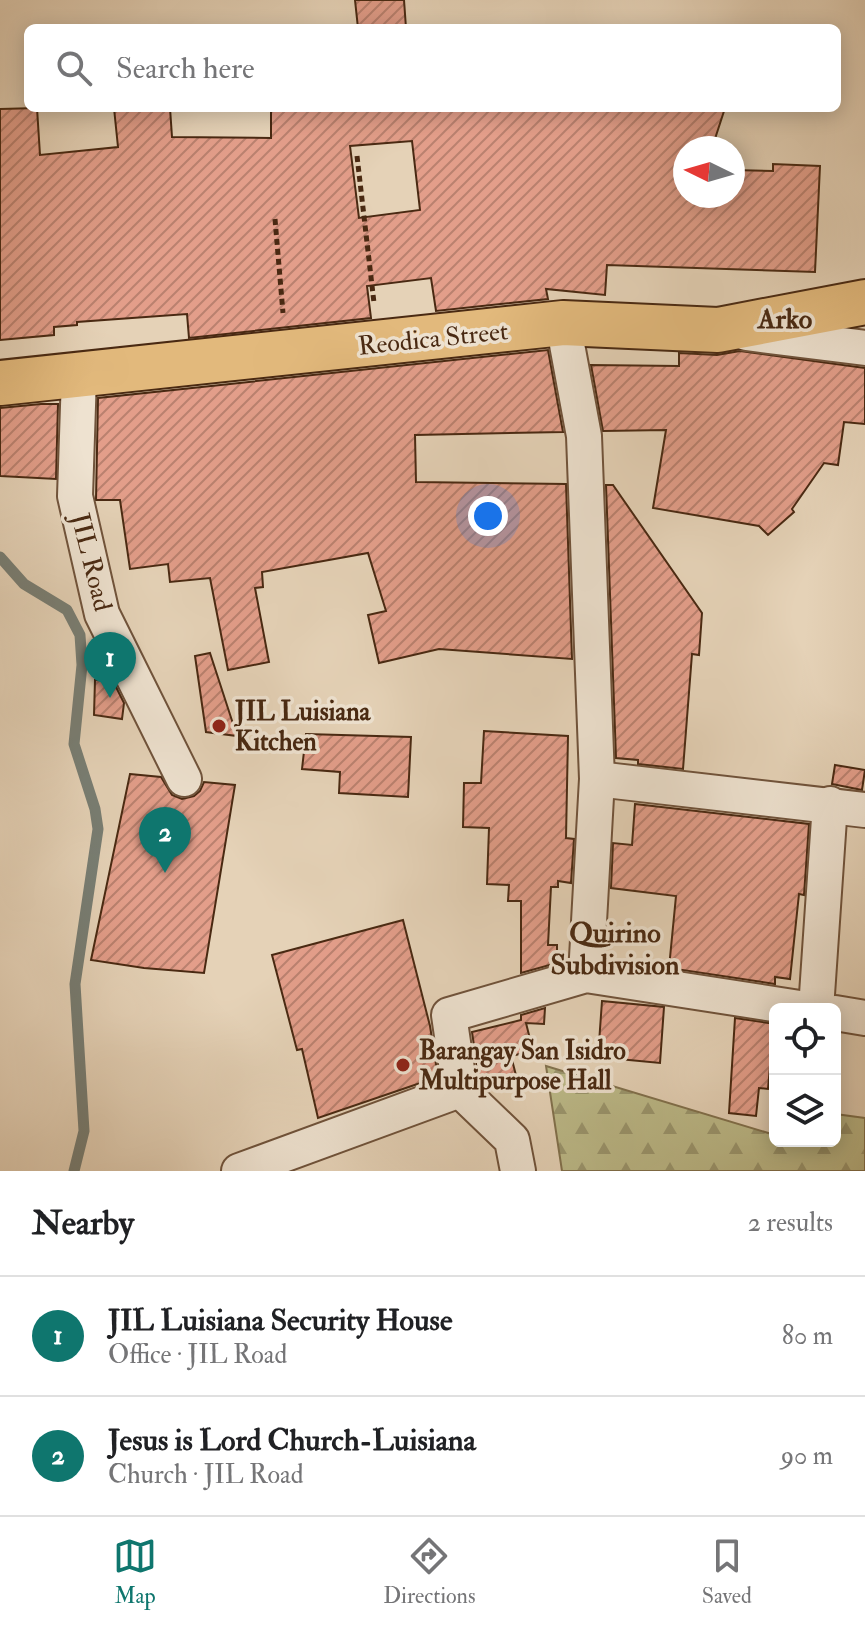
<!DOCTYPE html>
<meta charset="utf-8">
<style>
body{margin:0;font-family:"IM FELL Double Pica",serif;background:#f6f6f6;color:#202124}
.controls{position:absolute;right:24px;bottom:24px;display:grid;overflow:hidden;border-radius:12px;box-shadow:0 4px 20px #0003}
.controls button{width:72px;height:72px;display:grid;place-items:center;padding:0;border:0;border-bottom:2px solid #e0e0e0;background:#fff;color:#202124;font:40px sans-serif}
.compass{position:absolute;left:673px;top:136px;width:72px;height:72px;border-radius:50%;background:#fff;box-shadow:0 4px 20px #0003;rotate:275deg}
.you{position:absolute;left:488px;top:516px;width:28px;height:28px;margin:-20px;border:6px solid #fff;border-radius:50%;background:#1a73e8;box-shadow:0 0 0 12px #1a73e833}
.badge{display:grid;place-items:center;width:52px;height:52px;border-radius:50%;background:#0f766e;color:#fff;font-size:26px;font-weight:700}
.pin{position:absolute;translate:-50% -66px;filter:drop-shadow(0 2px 4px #0008)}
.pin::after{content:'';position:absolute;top:42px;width:28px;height:24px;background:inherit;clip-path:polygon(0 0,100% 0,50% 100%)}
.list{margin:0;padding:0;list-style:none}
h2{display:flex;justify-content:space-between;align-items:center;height:104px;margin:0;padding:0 32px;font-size:34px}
h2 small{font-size:26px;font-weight:400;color:#757577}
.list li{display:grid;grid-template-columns:52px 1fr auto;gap:24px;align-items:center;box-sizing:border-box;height:120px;padding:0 32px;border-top:2px solid #e0e0e0}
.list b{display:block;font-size:30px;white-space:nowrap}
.list p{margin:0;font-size:26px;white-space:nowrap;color:#757577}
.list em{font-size:26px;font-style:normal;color:#757577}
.icon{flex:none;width:44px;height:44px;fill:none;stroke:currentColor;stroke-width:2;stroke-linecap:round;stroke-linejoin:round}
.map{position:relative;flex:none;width:865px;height:1171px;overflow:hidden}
.search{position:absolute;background:#fff;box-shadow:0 4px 20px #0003;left:24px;right:24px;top:24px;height:88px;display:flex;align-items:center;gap:20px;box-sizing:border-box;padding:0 28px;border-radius:12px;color:#757577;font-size:30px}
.sheet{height:344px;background:#fff}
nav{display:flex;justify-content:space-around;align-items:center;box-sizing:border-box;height:112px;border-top:2px solid #e0e0e0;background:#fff;font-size:22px;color:#757577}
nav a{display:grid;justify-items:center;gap:4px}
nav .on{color:#0f766e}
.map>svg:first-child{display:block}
.forest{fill:url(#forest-firs);stroke:#82724e;stroke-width:2}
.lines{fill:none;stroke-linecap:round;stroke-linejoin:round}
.stream{stroke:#787e74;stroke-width:11}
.building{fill:url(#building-hatch);stroke:#492912;stroke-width:2;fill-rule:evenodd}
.minor-casing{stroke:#70533b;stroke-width:38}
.major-casing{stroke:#492912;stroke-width:48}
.path{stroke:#492912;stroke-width:5;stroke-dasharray:6 4;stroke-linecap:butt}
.minor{stroke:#eee2d0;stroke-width:34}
.major{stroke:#e2b97c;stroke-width:44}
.poi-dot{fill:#8f2418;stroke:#eee2d0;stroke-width:3}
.labels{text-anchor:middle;stroke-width:7;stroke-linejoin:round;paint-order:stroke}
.street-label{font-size:26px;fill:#492912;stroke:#eee2d0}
.poi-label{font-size:26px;font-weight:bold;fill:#492912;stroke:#eee2d0;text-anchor:start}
.neighbourhood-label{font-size:28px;font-weight:bold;fill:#492912;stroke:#eee2d0}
</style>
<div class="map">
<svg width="865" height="1171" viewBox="0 0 865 1171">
<defs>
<pattern id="forest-firs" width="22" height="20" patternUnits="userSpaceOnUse" patternTransform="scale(2)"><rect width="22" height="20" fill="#bcba89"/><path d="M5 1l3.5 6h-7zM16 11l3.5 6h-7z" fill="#9b976f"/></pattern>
<pattern id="building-hatch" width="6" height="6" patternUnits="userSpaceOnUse" patternTransform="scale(2)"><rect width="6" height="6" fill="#e39e8a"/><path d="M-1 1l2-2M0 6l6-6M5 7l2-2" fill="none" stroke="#ba816f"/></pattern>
</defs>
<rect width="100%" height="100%" fill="#e5d2b7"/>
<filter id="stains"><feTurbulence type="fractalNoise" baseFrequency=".0025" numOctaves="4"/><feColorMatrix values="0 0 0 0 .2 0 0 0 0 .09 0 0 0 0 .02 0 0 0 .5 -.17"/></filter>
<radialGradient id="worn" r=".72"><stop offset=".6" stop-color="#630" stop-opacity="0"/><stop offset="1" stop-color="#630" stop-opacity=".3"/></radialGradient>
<!-- forest -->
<path class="forest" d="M 546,1066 L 775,1135 L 775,1141 L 835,1141 L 835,1114 L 865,1118 L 865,1171 L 562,1171 Z"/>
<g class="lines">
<!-- stream -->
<path class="stream" d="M 0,557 L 24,584 L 67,610 L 80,635 L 82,665 L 74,744 L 95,809 L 98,829 L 75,984 L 84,1131 L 74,1171"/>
</g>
<!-- building -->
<g class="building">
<path d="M 355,0 L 404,0 L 406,28 L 358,28 Z"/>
<path d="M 37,108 L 40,155 L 118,147 L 114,108 L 170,108 L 172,137 L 271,138 L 271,108 L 725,108 L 712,148 L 685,148 L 685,196 L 733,196 L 733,170 L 773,171 L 773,164 L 820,166 L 815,272 L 607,265 L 605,295 L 546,289 L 548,299 L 436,311 L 431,278 L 367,286 L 371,318 L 189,338 L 187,314 L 77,322 L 77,325 L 54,327 L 54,335 L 0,340 L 0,109 ZM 412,141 L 420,210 L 359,218 L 350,146 Z"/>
<path d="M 548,350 L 563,432 L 415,435 L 416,482 L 566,484 L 572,659 L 439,649 L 379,663 L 368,615 L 386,611 L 368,553 L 262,572 L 263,587 L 255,588 L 269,662 L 228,670 L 210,578 L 170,582 L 168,564 L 130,569 L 120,500 L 96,500 L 98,398 Z"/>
<path d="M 740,351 L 865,368 L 865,424 L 844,422 L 838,465 L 824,463 L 792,509 L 794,512 L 768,535 L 759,526 L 653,508 L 666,430 L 603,431 L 591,365 L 679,366 L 679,353 L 717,355 Z"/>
<path d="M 41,404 L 58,404 L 56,479 L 0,476 L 0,408 Z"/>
<path d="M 606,485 L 613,485 L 702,613 L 699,655 L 692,654 L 683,769 L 638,764 L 638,760 L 616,758 Z"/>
<path d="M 210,653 L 237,736 L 206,732 L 195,656 Z"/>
<path d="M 112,679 L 124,703 L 122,719 L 94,715 L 95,680 Z"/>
<path d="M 484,731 L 568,736 L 566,838 L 574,839 L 571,883 L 558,881 L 558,887 L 551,887 L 548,945 L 557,945 L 557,963 L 521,973 L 521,901 L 508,901 L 509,885 L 487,884 L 489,828 L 463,827 L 464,783 L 481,783 Z"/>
<path d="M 306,734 L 411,737 L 408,797 L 339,793 L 340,772 L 302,769 Z"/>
<path d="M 835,765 L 865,770 L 862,790 L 832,784 Z"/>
<path d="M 130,774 L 161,777 L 172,795 L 182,799 L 194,796 L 200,791 L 204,782 L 235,785 L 204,973 L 144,968 L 91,960 Z"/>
<path d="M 635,804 L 809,824 L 804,895 L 799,894 L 790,979 L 775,977 L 775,984 L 669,968 L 676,896 L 611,888 L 613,843 L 632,845 Z"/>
<path d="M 403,920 L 430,1026 L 438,1077 L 318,1118 L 302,1049 L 297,1050 L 272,955 Z"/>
<path d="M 602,1001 L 664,1007 L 660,1063 L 598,1057 Z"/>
<path d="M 545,1008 L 544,1024 L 526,1023 L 533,1051 L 511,1056 L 518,1083 L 489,1090 L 479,1080 L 472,1032 L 521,1020 L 521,1015 Z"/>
<path d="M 735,1018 L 775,1024 L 775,1068 L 770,1067 L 768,1089 L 759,1088 L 756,1116 L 729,1113 Z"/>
</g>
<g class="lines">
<!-- minor casing -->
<g class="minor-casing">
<g id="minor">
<path d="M 563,323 L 584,436 L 597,779 L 586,975"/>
<path d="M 746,333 L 865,348"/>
<path d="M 79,376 L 75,496 L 102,614 L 184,779"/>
<path d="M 597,779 L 865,810"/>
<path d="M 816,1009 L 830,804"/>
<path d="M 835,1013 L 865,1018"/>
<path d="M 460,1090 L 449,1015 L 586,975 L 806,1009"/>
<path d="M 239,1171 L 460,1090 L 512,1140 L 518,1171"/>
</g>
</g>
<!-- major casing -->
<g class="major-casing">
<path id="major" d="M 0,383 L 563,323 L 718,330 L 865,302"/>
</g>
<!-- path -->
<g class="path">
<path d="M 357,156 L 374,303"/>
<path d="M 275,219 L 283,313"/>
</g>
<!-- minor -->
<use href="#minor" class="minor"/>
<!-- major -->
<use href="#major" class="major"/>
</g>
<!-- markers -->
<g class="poi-dot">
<circle cx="219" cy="726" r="8"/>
<circle cx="403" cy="1065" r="8"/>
</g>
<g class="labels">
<!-- street labels -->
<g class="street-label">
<text transform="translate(433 338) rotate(-6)" y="9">Reodica Street</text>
<text transform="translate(92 562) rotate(76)" y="9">JIL Road</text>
</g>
<!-- poi labels -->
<g class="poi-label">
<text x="235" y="720">JIL Luisiana<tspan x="235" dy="30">Kitchen</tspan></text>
<text x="419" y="1059">Barangay San Isidro<tspan x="419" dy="30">Multipurpose Hall</tspan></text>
</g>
<!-- neighbourhood labels -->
<g class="neighbourhood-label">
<text x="785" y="328">Arko</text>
<text x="615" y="942">Quirino<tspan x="615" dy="32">Subdivision</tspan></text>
</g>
</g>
<rect width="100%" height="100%" filter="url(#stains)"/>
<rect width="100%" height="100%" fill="url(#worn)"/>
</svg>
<div class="controls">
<button><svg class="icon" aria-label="locate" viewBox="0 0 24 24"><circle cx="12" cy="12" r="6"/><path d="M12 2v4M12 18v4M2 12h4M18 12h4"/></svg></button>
<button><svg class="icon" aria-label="layers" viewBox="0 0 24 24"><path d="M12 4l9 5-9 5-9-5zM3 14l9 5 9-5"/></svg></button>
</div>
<svg class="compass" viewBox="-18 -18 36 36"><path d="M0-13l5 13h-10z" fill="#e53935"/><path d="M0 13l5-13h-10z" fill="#757577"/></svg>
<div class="you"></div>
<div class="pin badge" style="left:110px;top:698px">1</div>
<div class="pin badge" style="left:165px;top:873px">2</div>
<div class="search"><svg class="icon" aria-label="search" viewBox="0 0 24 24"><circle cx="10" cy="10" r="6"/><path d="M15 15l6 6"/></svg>Search here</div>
</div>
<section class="sheet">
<h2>Nearby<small>2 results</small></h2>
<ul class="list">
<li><span class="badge">1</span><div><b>JIL Luisiana Security House</b><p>Office · JIL Road</p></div><em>80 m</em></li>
<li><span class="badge">2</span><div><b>Jesus is Lord Church-Luisiana</b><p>Church · JIL Road</p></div><em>90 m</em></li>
</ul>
</section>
<nav>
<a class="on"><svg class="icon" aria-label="map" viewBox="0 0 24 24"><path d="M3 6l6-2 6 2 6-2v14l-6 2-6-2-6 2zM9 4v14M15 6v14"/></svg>Map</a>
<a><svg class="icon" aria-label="directions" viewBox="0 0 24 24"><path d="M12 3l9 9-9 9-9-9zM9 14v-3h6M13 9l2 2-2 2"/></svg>Directions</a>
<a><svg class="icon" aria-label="saved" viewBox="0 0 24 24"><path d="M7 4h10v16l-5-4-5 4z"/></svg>Saved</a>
</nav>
